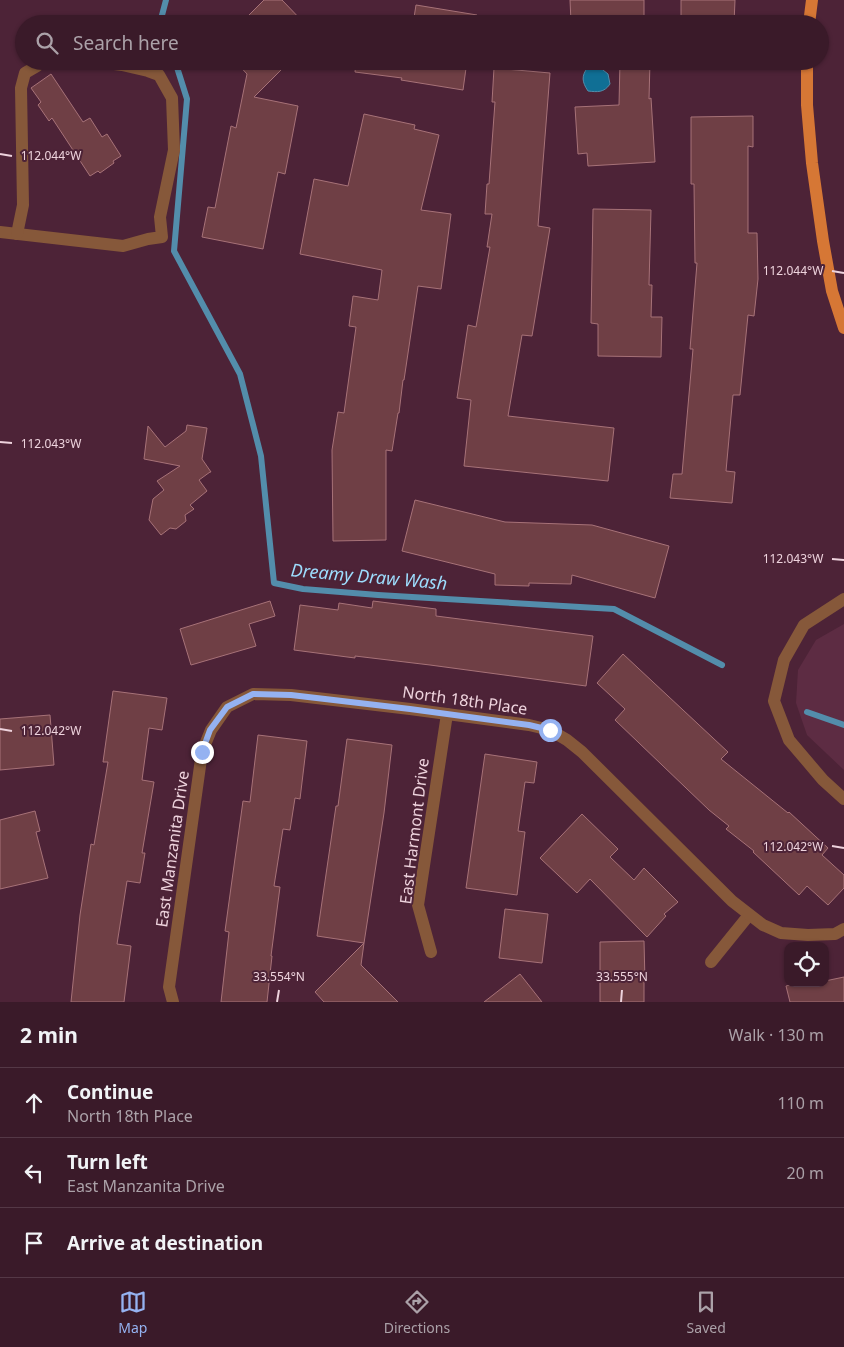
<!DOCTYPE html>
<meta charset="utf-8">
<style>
body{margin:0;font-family:"Noto Sans",sans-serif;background:#452735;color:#f1f3f6}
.controls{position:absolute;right:15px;bottom:15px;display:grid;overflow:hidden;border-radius:10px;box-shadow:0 1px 4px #0004}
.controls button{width:45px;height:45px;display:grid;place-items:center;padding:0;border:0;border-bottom:1px solid #543846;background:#3a1a29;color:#f1f3f6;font:25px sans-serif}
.stop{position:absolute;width:15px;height:15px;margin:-11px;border:4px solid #95b2f1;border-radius:50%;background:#fff}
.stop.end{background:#95b2f1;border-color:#fff;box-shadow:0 1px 5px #0008}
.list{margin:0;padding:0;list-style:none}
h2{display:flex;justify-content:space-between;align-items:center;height:65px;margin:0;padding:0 20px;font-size:21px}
h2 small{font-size:16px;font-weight:400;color:#aba1a8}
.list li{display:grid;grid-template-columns:32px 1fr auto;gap:15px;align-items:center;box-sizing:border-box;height:70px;padding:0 20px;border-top:1px solid #543846}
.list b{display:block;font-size:19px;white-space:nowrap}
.list p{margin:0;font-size:16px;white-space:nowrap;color:#aba1a8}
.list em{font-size:16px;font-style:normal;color:#aba1a8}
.icon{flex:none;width:28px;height:28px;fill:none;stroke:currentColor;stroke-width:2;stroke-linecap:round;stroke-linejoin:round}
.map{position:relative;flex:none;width:844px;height:1002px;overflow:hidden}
.search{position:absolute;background:#3a1a29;box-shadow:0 1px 4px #0004;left:15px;right:15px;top:15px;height:55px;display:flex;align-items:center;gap:12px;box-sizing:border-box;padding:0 18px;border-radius:28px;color:#aba1a8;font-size:19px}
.sheet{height:275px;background:#3a1a29}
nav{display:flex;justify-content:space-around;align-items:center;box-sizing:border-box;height:70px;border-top:1px solid #543846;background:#3a1a29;font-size:14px;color:#aba1a8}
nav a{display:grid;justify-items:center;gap:2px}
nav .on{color:#95b2f1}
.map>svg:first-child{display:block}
.built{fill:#5d2c43}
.water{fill:#106f95;stroke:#538dab}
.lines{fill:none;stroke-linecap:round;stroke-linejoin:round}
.stream{stroke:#538dab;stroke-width:6}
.building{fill:#6f3f45;stroke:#a77278}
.minor{stroke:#86583a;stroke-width:12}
.major{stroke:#d67735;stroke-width:12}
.route{stroke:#95b2f1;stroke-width:6}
.ticks{fill:none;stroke:#eed3dd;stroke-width:2}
.labels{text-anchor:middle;stroke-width:4;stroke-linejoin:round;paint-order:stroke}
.street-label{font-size:16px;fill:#eed3dd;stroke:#4d2337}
.water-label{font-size:18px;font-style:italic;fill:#9ddcfd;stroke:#4d2337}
.ticks-label{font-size:12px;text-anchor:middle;fill:#eed3dd;stroke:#4d2337;stroke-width:4;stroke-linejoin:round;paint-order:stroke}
</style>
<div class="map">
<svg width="844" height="1002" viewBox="0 0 844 1002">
<rect width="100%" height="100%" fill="#4d2337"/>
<!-- built -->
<path class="built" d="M 844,624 L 844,770 L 807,735 L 796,703 L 798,670 L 816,640 Z"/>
<!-- water -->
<path class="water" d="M 582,61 L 602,61 L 598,66 L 608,74 L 610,84 C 604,93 597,92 588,91 C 582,82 581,76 588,67 Z"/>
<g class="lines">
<!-- stream -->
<g class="stream">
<path d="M 163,24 L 161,19 L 166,0"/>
<path d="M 175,61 L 187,99 L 174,251 L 240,374 L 261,456 L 274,583 L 303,589 L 378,595 L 614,609 L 722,665"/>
<path d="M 807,712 L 844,725"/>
</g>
</g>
<!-- building -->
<g class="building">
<path d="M 264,0 L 282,0 L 305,24 L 240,24 Z"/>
<path d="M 570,0 L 644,0 L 644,22 L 571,22 Z"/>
<path d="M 681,0 L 735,0 L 734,24 L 681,24 Z"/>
<path d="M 416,5 L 477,15 L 476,24 L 413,24 Z"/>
<path d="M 235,61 L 290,61 L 254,97 L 298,106 L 285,174 L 278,172 L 263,249 L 202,237 L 208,207 L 215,208 L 231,126 L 236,128 L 247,74 Z"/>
<path d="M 356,61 L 467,61 L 463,90 L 401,80 L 402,78 L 355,72 Z"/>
<path d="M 620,61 L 650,61 L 649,99 L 651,98 L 655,162 L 588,166 L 587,153 L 578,154 L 575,107 L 619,105 Z"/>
<path d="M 494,68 L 550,73 L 538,226 L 550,228 L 532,336 L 522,335 L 508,416 L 614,428 L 608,481 L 464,466 L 471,400 L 457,398 L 468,325 L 476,327 L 490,247 L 487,247 L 492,214 L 485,214 L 487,184 L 489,184 L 495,102 L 492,102 Z"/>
<path d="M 51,74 L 83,122 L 90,118 L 102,137 L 107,134 L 121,156 L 113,161 L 114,163 L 100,173 L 98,171 L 90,176 L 52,118 L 49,121 L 38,105 L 41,102 L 31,88 Z"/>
<path d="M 364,114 L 415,125 L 414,129 L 439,135 L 421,210 L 451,214 L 441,289 L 418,286 L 404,380 L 403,380 L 399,413 L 398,413 L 392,451 L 386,450 L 386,540 L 333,541 L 332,450 L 338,412 L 344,413 L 356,327 L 349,326 L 353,296 L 378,300 L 382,270 L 300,254 L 314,179 L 348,186 Z"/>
<path d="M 753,116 L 753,147 L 748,146 L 748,233 L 757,233 L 758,279 L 754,316 L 748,315 L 740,395 L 733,395 L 726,471 L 735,472 L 732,503 L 670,498 L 673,474 L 682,474 L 693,349 L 690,349 L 697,263 L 695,263 L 694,184 L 691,184 L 691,117 Z"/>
<path d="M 593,209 L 651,210 L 649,285 L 652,285 L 651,317 L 662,317 L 661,357 L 598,356 L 598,324 L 591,323 Z"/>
<path d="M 187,425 L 207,428 L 202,459 L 211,472 L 210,472 L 199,480 L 207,491 L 190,505 L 194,509 L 185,515 L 186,521 L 176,529 L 170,528 L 161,535 L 149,520 L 153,499 L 164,490 L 157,481 L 180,466 L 144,459 L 148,426 L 165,447 L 186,431 Z"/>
<path d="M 415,500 L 505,522 L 592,525 L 669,546 L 655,598 L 572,575 L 571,584 L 529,583 L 529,586 L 495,585 L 495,574 L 402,551 Z"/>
<path d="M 270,601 L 275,616 L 249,624 L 256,646 L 191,665 L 180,629 Z"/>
<path d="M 373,601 L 436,609 L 436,616 L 593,636 L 586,686 L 430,665 L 355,656 L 355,658 L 294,650 L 300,605 L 338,610 L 339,603 L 372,608 Z"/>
<path d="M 623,654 L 728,752 L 721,759 L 788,813 L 789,812 L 828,848 L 822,855 L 844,875 L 844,888 L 828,905 L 807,886 L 799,895 L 753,852 L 754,851 L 726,829 L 729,826 L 709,810 L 615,720 L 625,709 L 597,683 Z"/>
<path d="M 113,691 L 167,698 L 162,730 L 149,728 L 142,780 L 154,782 L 142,853 L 145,853 L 140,883 L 127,881 L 117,944 L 131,946 L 124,1002 L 71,1002 L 80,915 L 91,844 L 94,845 L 108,762 L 103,762 Z"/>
<path d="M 50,715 L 54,765 L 0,770 L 0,719 Z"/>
<path d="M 258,735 L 307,741 L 300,799 L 295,798 L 290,830 L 283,829 L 274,886 L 280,887 L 271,956 L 272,956 L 267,1002 L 221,1002 L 229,932 L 225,931 L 232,880 L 243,801 L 250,802 Z"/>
<path d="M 347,739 L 392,745 L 384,813 L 364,943 L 317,936 L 336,806 L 338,806 Z"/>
<path d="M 485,754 L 537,762 L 534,783 L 525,782 L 518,831 L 525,832 L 517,895 L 466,888 Z"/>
<path d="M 35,811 L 40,831 L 36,832 L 48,878 L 0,889 L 0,820 Z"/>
<path d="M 582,814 L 618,849 L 610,857 L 634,880 L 644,868 L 678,902 L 664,914 L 666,916 L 647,937 L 590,879 L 577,893 L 540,858 Z"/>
<path d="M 505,909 L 548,914 L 542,963 L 499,958 Z"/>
<path d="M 644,941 L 645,982 L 644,982 L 644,1002 L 600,1002 L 600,942 Z"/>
<path d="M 364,943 L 361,965 L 398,1002 L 324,1002 L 315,992 Z"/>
<path d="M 520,974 L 542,1002 L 484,1002 Z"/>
<path d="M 844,977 L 844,1002 L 790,1002 L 786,986 L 797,983 L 825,983 L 825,981 Z"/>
</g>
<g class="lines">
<!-- minor -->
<g class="minor">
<path d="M 0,232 L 123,246 L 148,239 L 162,237 L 160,217 L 174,150 L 172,98 L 159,75 L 148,71 L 122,65 L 92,61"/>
<path d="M 17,234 L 23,205 L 21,88 L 25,73 L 37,66"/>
<path d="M 844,599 L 804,625 L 784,660 L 774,701 L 789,740 L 823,780 L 844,799"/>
<path d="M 431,952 L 418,905 L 447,714"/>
<path d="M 711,962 L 749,915"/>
<path d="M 173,1002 L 169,987 L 202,752 L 211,730 L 227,707 L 253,694 L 291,695 L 410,709 L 529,725 L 550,730 L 567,740 L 582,752 L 732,901 L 763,925 L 781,933 L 808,935 L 835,934 L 844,929"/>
</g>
<!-- major -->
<g class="major">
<path d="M 809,24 L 812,0"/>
<path d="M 807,61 L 807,105 L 812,163 L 823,241 L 832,291 L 844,328"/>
</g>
</g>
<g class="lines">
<!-- route -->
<path class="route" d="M 202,752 L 210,730 L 227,707 L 253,694 L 291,695 L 410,709 L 529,725 L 550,730"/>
</g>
<!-- ticks -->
<path class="ticks" d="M 0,154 L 12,156M 832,271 L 844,273M 0,442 L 12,443M 832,559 L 844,560M 0,729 L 12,731M 832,846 L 844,848M 277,1002 L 279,990M 621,1002 L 622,990"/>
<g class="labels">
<!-- street labels -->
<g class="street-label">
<text transform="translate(465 700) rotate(8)" y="6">North 18th Place</text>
<text transform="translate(414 831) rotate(-83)" y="6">East Harmont Drive</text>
<text transform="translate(172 849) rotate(-82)" y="6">East Manzanita Drive</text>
</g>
<!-- water labels -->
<g class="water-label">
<text transform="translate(369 577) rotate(5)" y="6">Dreamy Draw Wash</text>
</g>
</g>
<g class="ticks-label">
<text x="51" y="160">112.044°W</text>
<text x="793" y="275">112.044°W</text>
<text x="51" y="448">112.043°W</text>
<text x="793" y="563">112.043°W</text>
<text x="51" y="735">112.042°W</text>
<text x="793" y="851">112.042°W</text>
<text x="279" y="981">33.554°N</text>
<text x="622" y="981">33.555°N</text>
</g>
</svg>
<div class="controls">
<button><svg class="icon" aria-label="locate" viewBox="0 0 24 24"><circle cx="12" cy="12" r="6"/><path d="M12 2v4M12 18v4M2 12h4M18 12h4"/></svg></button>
</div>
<div class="stop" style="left:550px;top:730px"></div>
<div class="stop end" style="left:202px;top:752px"></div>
<div class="search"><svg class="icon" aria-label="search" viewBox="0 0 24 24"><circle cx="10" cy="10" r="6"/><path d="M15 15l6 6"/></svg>Search here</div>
</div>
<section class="sheet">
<h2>2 min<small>Walk · 130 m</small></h2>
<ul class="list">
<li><svg class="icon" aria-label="ahead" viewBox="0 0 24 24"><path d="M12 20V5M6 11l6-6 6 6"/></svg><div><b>Continue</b><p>North 18th Place</p></div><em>110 m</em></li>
<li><svg class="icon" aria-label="left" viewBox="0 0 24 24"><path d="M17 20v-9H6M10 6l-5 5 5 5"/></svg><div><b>Turn left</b><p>East Manzanita Drive</p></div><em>20 m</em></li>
<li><svg class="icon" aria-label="arrive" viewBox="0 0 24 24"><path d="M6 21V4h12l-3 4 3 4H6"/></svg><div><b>Arrive at destination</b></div></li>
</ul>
</section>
<nav>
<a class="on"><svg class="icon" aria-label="map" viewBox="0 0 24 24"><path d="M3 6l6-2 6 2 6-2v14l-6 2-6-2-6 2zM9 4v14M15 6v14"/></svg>Map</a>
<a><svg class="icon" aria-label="directions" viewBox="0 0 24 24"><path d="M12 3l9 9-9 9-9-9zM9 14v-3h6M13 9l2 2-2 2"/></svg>Directions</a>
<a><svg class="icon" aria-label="saved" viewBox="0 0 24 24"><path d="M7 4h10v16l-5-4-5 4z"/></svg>Saved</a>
</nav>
